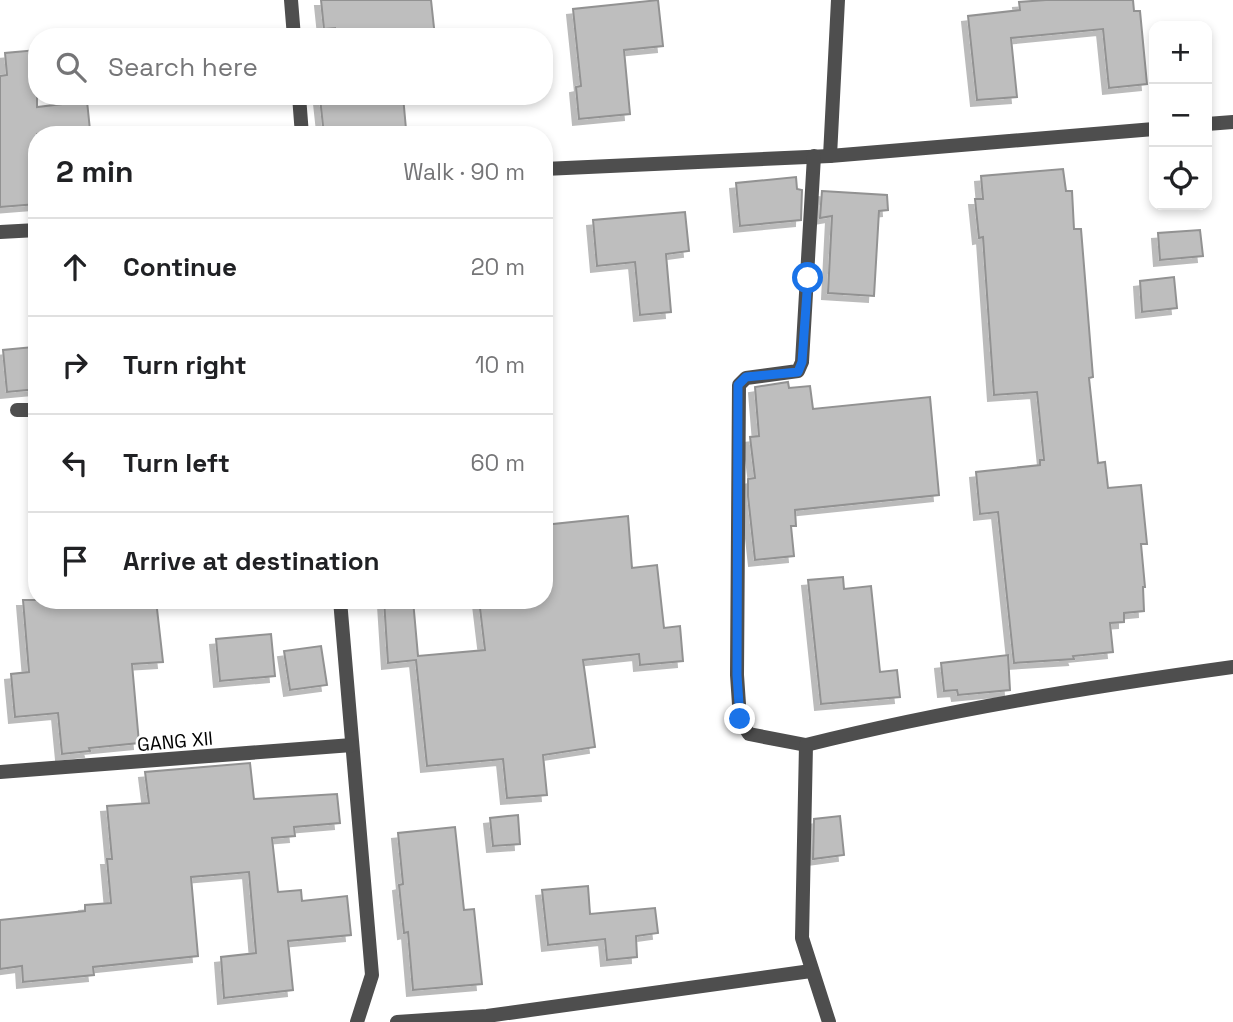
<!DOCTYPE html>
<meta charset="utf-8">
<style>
body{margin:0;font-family:"Space Grotesk",sans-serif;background:#f2f2f2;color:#202124}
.controls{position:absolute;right:21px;top:21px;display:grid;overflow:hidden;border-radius:14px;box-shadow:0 4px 10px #0003}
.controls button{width:63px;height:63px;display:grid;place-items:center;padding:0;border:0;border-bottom:2px solid #e0e0e0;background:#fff;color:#202124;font:35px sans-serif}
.stop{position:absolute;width:21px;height:21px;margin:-16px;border:5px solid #1a73e8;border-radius:50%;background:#fff}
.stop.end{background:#1a73e8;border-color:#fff;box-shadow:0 2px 7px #0008}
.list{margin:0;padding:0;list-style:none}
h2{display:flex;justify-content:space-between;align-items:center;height:91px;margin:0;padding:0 28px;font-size:30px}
h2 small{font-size:23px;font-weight:400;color:#757577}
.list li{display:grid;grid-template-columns:46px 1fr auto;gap:21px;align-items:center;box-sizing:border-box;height:98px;padding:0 28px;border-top:2px solid #e0e0e0}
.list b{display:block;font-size:26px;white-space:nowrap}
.list em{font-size:23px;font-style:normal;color:#757577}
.icon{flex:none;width:38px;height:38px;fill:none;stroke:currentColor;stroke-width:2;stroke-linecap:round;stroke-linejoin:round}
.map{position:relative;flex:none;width:1233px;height:1022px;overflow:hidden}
.search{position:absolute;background:#fff;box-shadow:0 4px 10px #0003;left:28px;top:28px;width:525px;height:77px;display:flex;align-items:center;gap:18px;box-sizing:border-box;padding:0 24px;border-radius:28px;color:#757577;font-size:26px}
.panel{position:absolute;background:#fff;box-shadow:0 4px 10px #0003;left:28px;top:126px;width:525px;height:483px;border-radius:28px}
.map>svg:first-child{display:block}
.building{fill:#bebebe;stroke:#929292;stroke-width:2;filter:url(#shadow)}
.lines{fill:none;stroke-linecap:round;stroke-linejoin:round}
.street{stroke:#4e4e4e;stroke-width:14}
.route{stroke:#1a73e8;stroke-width:9}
.labels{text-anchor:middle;stroke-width:5;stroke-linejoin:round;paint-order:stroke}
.street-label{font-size:19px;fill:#000;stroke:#fff}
</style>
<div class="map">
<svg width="1233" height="1022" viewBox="0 0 1233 1022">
<defs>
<filter id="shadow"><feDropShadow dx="-6" dy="6" stdDeviation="0" flood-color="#0004"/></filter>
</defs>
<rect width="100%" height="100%" fill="#fff"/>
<!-- building -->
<g class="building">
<path d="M 321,0 L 431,0 L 435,37 L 335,37 L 335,28 L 324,29 Z"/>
<path d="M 658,0 L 663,46 L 624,50 L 630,114 L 579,119 L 576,87 L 581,86 L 573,9 Z"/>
<path d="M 1046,0 L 1133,0 L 1134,11 L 1140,11 L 1147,84 L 1109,88 L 1103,29 L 1011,38 L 1017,97 L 977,100 L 968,16 L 1020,10 L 1019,2 Z"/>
<path d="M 37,50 L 37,107 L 87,101 L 90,130 L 37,134 L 37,204 L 0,207 L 0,76 L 7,75 L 5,53 Z"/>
<path d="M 337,96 L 403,96 L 406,129 L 324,135 L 320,98 Z"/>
<path d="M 1063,169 L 1066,191 L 1072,191 L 1074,229 L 1081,229 L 1093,377 L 1089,378 L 1098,463 L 1105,462 L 1108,488 L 1141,485 L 1147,544 L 1141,544 L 1145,587 L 1143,587 L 1144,611 L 1124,613 L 1124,622 L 1110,623 L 1113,652 L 1073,656 L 1074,659 L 1014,663 L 998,512 L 980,514 L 976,472 L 1040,465 L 1040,460 L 1044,460 L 1037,392 L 994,395 L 983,237 L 979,238 L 975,199 L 983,199 L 981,176 Z"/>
<path d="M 796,177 L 797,189 L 802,190 L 801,220 L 740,226 L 736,183 Z"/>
<path d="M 822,191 L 887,195 L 888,210 L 879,211 L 874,296 L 828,293 L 832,216 L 820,218 Z"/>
<path d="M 685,212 L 689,251 L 666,254 L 671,312 L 640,315 L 635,262 L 597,266 L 593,220 Z"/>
<path d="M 1200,230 L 1203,256 L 1160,260 L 1158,233 Z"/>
<path d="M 1174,277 L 1177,308 L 1142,312 L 1140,281 Z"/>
<path d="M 33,347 L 37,389 L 7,392 L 3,350 Z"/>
<path d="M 788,382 L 789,388 L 810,386 L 813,409 L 930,397 L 939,495 L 795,510 L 796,526 L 791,526 L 794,556 L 755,560 L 748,496 L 748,479 L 755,478 L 750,437 L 759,436 L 755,387 Z"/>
<path d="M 628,516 L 632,568 L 657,565 L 664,628 L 680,626 L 683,661 L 640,665 L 639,654 L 583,660 L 595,747 L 543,755 L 547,795 L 507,798 L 503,759 L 427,766 L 416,660 L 388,663 L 384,600 L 413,600 L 418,656 L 485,650 L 479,600 L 544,600 L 544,525 Z"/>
<path d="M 843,577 L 844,589 L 871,586 L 880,672 L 897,670 L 900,697 L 821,704 L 808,580 Z"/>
<path d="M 23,600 L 156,600 L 163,662 L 132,664 L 139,743 L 89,748 L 90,751 L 62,754 L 58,713 L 15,717 L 11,674 L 29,672 Z"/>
<path d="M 271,634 L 275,676 L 220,681 L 216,639 Z"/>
<path d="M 321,646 L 327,685 L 290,690 L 284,651 Z"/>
<path d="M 1008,655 L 1010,690 L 958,695 L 957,690 L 944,691 L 941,663 Z"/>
<path d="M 250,763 L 254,799 L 337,794 L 340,823 L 294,827 L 295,836 L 272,838 L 278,892 L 301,890 L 302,901 L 347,896 L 351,935 L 288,941 L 293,990 L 224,998 L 221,957 L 256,953 L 249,872 L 191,877 L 198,956 L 93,967 L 94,975 L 23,982 L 22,966 L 0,969 L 0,920 L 85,911 L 85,905 L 111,903 L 107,859 L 112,859 L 107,806 L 149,803 L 145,772 Z"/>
<path d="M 518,815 L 520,844 L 493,846 L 490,818 Z"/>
<path d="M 840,816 L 844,855 L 813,859 L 814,819 Z"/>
<path d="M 455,827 L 464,910 L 474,909 L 482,984 L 413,990 L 408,932 L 404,933 L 399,885 L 403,884 L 398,833 Z"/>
<path d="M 588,886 L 590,914 L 655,908 L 658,933 L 636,936 L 637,957 L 607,960 L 605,939 L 548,945 L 542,890 Z"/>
</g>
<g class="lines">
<!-- street -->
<g class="street">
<path d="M 291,0 L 294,37"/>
<path d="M 299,96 L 302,135"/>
<path d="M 1207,124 L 1233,122"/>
<path d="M 830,156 L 838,0"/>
<path d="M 544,169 L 830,156 L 1154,129"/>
<path d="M 0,232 L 37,230"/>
<path d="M 17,410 L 37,410"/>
<path d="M 340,600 L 372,975 L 357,1022"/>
<path d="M 806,745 L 749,734 L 740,719 L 737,675 L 739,385 L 746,378 L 798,371 L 802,362 L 814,156"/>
<path d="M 0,772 L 352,745"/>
<path d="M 397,1022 L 487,1016 L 811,971"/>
<path d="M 829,1022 L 802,938 L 806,745 C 947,710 1089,687 1233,667"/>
</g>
</g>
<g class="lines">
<!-- route -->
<path class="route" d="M 740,719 L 737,675 L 738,385 L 746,377 L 798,372 L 802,362 L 808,278"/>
</g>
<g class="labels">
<!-- street labels -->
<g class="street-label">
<text transform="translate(175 741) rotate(-5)" y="7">GANG XII</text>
</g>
</g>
</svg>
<div class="controls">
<button>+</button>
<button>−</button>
<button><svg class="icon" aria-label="locate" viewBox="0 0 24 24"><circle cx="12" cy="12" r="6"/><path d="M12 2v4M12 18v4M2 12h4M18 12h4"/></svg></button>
</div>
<div class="stop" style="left:808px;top:278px"></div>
<div class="stop end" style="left:740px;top:719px"></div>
<div class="search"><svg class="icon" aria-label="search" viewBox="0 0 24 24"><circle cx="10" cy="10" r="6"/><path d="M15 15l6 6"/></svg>Search here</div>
<section class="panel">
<h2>2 min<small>Walk · 90 m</small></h2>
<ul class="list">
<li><svg class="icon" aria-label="ahead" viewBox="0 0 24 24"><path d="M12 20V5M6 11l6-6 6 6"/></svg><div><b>Continue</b></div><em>20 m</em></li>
<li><svg class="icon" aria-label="right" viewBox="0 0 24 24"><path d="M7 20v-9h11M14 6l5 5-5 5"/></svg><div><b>Turn right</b></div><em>10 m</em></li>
<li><svg class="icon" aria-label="left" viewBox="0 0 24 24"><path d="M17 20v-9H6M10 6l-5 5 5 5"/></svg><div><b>Turn left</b></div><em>60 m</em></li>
<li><svg class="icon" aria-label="arrive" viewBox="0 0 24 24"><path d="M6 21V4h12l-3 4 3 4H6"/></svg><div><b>Arrive at destination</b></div></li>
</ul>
</section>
</div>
